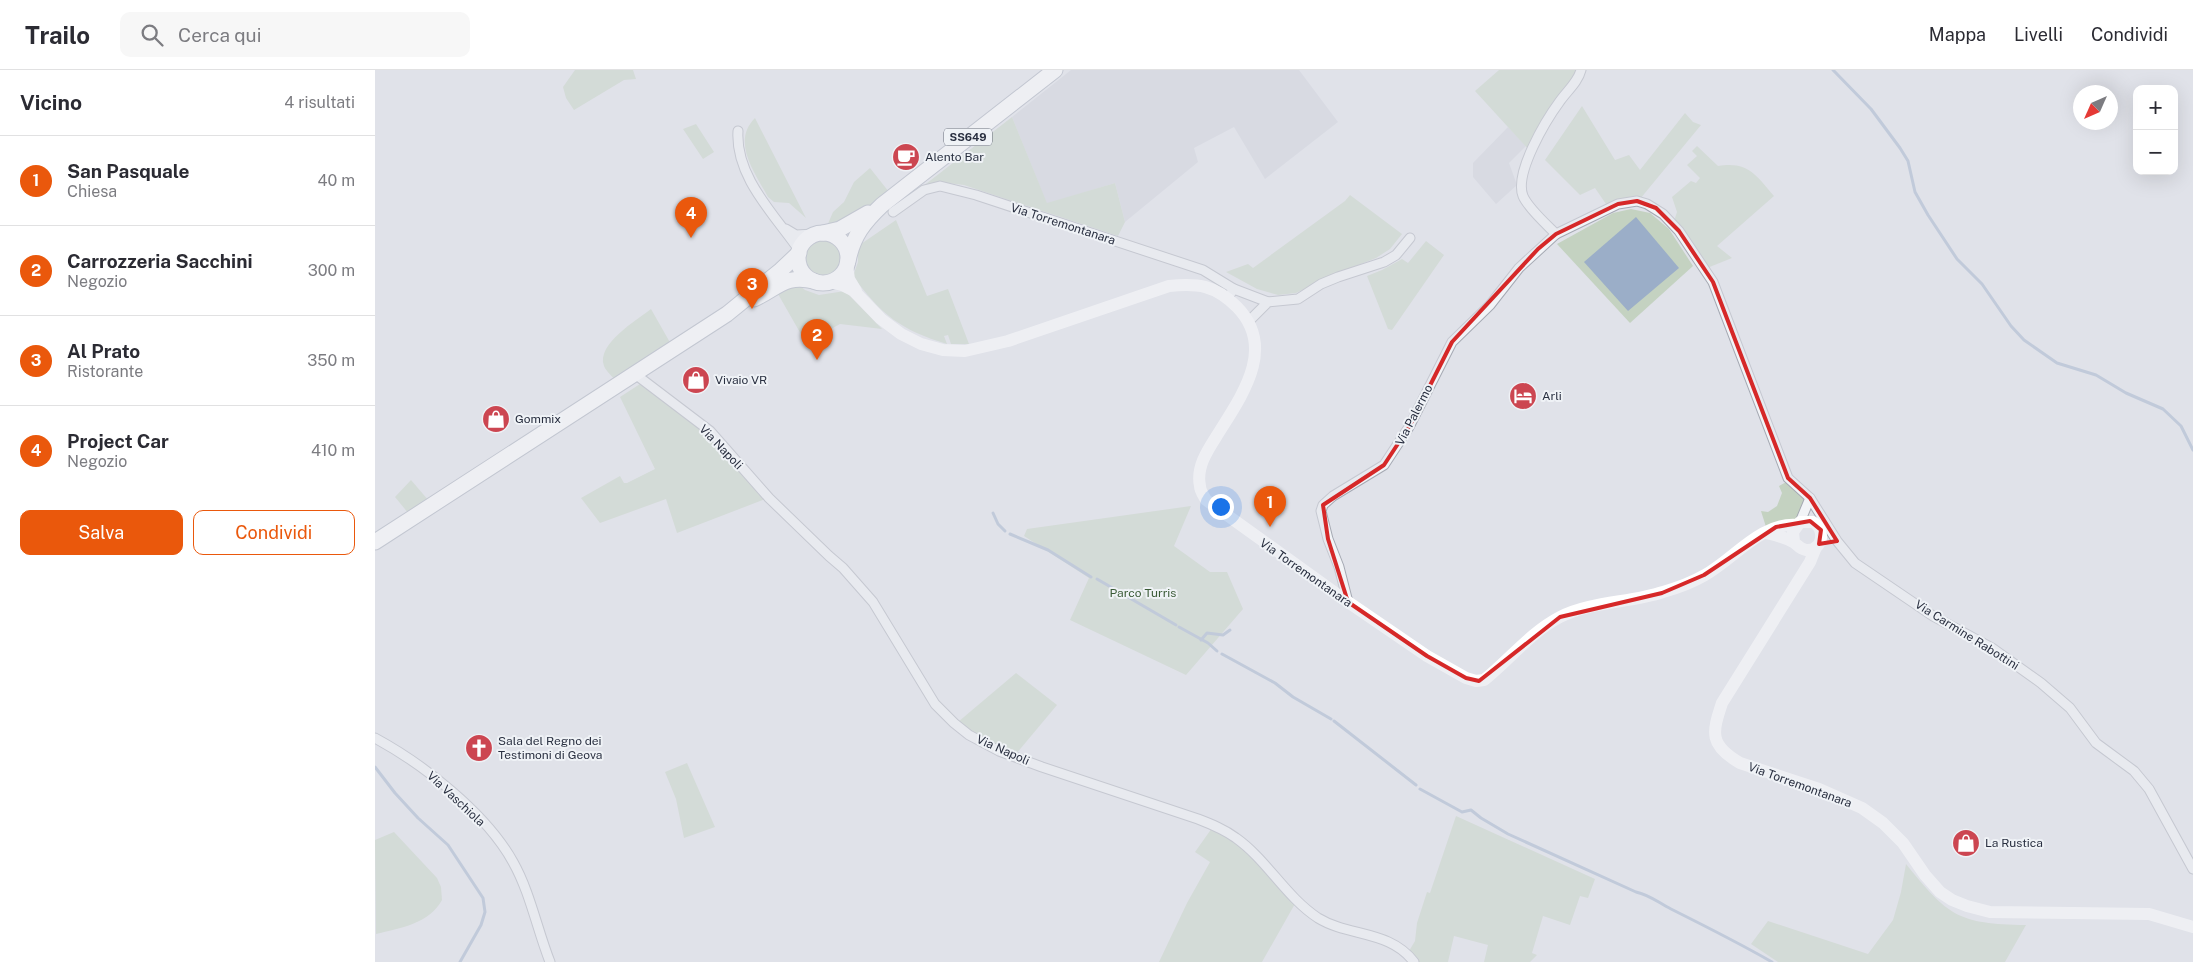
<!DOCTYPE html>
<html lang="it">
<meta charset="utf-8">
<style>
body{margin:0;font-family:"Public Sans",sans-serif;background:#f7f7f7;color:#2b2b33}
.controls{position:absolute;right:15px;top:15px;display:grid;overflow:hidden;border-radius:10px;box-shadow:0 5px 20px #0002}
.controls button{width:45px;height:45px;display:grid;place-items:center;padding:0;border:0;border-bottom:1px solid #e1e1e2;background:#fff;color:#2b2b33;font:25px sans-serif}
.compass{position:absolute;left:1698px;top:15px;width:45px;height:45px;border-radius:50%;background:#fff;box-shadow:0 5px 20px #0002;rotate:225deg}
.you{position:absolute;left:845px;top:436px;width:18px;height:18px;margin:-12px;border:4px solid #fff;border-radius:50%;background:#1a73e8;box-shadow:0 0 0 8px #1a73e833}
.badge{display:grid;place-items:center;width:32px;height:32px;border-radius:50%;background:#ea580c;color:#fff;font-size:16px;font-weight:700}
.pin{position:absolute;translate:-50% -41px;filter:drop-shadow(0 1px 2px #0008)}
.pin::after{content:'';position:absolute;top:26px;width:18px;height:15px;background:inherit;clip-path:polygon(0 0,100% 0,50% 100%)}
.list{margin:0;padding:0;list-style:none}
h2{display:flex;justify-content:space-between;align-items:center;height:65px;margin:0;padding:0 20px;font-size:21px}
h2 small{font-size:16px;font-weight:400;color:#7c7c81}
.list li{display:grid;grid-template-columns:32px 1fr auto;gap:15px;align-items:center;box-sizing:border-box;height:90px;padding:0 20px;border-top:1px solid #e1e1e2}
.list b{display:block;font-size:19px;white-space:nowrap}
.list p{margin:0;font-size:16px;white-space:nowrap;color:#7c7c81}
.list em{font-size:16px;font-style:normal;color:#7c7c81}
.actions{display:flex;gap:10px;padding:15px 20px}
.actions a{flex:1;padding:11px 0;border:1px solid #ea580c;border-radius:10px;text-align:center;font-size:18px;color:#ea580c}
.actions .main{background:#ea580c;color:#fff}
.icon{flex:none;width:28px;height:28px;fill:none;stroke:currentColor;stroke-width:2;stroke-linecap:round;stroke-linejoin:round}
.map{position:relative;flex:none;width:1818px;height:892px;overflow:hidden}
header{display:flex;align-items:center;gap:30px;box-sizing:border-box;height:70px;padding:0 25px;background:#fff;border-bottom:1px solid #e1e1e2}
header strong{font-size:24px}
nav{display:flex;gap:28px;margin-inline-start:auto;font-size:18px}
.search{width:350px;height:45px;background:#f7f7f7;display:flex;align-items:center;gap:12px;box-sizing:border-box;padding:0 18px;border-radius:10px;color:#7c7c81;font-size:19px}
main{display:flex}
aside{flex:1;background:#fff}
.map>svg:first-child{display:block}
.built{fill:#ced1da}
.green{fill:#c4d2c1}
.water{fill:#9baec8}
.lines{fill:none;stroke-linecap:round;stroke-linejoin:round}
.stream{stroke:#9baec8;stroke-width:3}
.street-casing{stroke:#a5a9b3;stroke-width:11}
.primary-casing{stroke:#9fa6b4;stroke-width:17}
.street{stroke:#f2f4f7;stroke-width:9}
.secondary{stroke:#fff;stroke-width:12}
.primary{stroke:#fff;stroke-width:15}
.marked{fill:none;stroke:#d62828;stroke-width:4;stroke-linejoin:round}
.labels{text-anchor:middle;stroke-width:4;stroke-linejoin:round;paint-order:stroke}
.shield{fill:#eff2f6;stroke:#646a77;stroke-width:1}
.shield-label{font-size:11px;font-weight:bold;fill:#292f40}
.poi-label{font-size:12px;fill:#292f40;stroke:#eff2f6;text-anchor:start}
.street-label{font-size:12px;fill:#292f40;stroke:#eff2f6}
.park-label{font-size:12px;fill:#3a5b36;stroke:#eff2f6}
</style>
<header>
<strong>Trailo</strong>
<div class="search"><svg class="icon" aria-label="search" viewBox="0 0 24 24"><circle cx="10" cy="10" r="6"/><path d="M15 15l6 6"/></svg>Cerca qui</div>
<nav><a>Mappa</a><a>Livelli</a><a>Condividi</a></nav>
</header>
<main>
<aside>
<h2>Vicino<small>4 risultati</small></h2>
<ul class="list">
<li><span class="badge">1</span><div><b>San Pasquale</b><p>Chiesa</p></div><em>40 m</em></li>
<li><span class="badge">2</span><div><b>Carrozzeria Sacchini</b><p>Negozio</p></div><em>300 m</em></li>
<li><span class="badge">3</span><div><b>Al Prato</b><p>Ristorante</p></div><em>350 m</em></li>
<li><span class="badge">4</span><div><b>Project Car</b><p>Negozio</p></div><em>410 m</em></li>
</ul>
<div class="actions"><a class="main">Salva</a><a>Condividi</a></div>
</aside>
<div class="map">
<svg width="1818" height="892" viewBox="0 0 1818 892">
<rect width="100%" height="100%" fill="#e0e2e9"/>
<!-- built -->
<g class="built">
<path d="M 696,0 L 924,0 L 963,52 L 890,109 L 859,57 L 819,78 L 823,92 L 750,152 L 740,113 L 672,134 L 637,47 Z"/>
<path d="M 1133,57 L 1151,76 L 1134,93 L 1142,115 L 1121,134 L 1098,107 L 1098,93 Z"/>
</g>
<!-- green -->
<g class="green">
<path d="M 200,0 L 258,0 L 261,9 L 249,10 L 199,40 L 191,28 L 188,17 Z"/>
<path d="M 1124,0 L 1205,0 L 1154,80 L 1100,21 Z"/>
<path d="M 1207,36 L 1240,90 L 1254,85 L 1265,100 L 1310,43 L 1318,52 L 1326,55 L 1265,129 L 1231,134 L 1220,118 L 1205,125 L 1170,90 Z"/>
<path d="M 637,47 L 672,133 L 740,113 L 750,152 L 743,166 L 589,115 L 564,112 L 547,117 Z"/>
<path d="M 380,48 L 431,148 L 414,133 L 399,132 L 393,127 C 380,103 356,72 380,48 Z"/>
<path d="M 321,54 L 339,82 L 328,89 L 308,59 Z"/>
<path d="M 1322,76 L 1343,96 C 1373,91 1381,105 1399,126 L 1342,176 L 1357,188 L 1332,198 L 1299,151 L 1302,142 L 1297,127 L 1316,111 L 1321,113 L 1325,108 L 1312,95 L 1322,86 L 1317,81 Z"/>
<path d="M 495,98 L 514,122 L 467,155 L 452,156 L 458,142 L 469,132 L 479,112 Z"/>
<path d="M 975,125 L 1027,164 L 1015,179 L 1001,188 L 968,201 L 921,223 L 903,225 L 882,219 L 851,202 L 873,194 L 878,198 L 970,131 Z"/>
<path d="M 1256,139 L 1275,143 L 1294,159 L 1318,196 L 1255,253 L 1182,174 L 1238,143 Z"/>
<path d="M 521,150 L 552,226 L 573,219 L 594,274 L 576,274 L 573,265 L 569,266 L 572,274 C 526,260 506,245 478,206 L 483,192 L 483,176 Z"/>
<circle cx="448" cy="187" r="18"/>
<path d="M 1051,171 L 1069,185 L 1017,260 L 1013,259 L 992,206 L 1007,200 L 1027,189 L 1033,193 Z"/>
<path d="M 421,213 L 430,220 L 444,225 L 470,221 L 507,259 L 465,254 L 431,273 L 403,224 Z"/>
<path d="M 276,239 L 297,276 L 241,311 C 237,306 231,301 229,296 C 221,274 262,250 276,239 Z"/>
<path d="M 265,314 L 334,366 L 393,428 L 302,463 L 291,429 L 225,453 L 206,428 L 245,406 L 249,413 L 252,413 L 280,399 L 245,327 Z"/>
<path d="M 36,410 L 54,431 L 34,444 L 20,427 Z"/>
<path d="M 1413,411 L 1430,429 L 1422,449 L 1391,457 L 1386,441 L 1393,442 L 1402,436 L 1407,423 L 1404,416 Z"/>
<path d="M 816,436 L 799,476 L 835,502 L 852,502 L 868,539 L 811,605 L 695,550 L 714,508 L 649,466 L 652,459 Z"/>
<path d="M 641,603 L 682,635 L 641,684 L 609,670 L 583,652 Z"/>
<path d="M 312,693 L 340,757 L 309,768 L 301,729 L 290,702 Z"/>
<path d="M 1081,746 L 1220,809 L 1213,828 L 1205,826 L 1195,855 L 1168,846 L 1157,883 L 1162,885 L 1155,892 L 1109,892 L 1113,875 L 1079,866 L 1073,892 L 1044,892 L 1034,881 L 1040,871 L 1042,853 L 1052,822 L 1055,823 Z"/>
<path d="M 837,758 L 872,779 L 921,832 L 887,892 L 784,892 L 812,833 L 835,792 L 820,782 Z"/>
<path d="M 19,762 L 62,808 L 66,817 L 67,830 C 54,854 25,858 1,864 L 0,770 Z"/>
<path d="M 1531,794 C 1573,846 1583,854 1651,855 L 1630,892 L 1403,892 L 1376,874 L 1393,851 L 1493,884 L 1518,850 L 1526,822 Z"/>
</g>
<!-- water -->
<path class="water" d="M 1261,147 L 1304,198 L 1253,241 L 1209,192 Z"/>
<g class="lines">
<!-- stream -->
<g class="stream">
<path d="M 1458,0 L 1496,39 L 1525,78 L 1533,91 L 1540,122 L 1553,145 L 1582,189 L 1607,214 L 1636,256 L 1649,270 L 1682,293 L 1721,305 L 1751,323 L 1788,339 L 1806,356 L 1818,380"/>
<path d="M 618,443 L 623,454 L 630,461"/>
<path d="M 635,464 L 673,480 L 716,507"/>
<path d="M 722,509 L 801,555"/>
<path d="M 804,557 L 833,573 L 842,581"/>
<path d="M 826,570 L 832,563 L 848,565 L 855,560"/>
<path d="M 847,584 L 900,613 L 918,627 L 956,649"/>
<path d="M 959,651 L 1041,715"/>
<path d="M 0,697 L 20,723 L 43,748 L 73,775 L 108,828 L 110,842 L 106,855 L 85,892"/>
<path d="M 1045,719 L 1087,742 L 1096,740 L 1106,748 L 1133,764 L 1261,822 C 1275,825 1284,833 1296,839 C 1330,856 1364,873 1397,892"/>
</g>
<!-- street casing -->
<g class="street-casing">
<g id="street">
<path d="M 363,61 C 360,107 400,145 424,180"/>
<path d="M 518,142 L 549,120 L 565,116 L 601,125 L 828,200 L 859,219"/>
<path d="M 411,159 L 421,165 L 439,164"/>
<path d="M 1181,164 C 1171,154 1153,138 1148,126 C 1139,103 1171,50 1185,31 C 1192,21 1203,12 1206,0"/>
<path d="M 856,223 L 859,219 L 893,232"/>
<path d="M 874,251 L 893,232 L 923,229 L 946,214 L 963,207 L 1009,192 L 1021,185 L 1035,168"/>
<path d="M 260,304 L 335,361 L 394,428 L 454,486 L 468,498 L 498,532 L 560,634 L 579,653 L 594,665 L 624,681 L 667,697 L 823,749 C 836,754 849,759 861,768 C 892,790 911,827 943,848 C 974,867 1015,860 1039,892"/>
<path d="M 1425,452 L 1435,428"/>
<path d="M 973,532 L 964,497 L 953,469 L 946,441 L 948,435 L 958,426 L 1009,395 L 1034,357 L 1077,272 L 1115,235 L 1144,198 L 1181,164 L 1243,134 L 1262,131 L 1272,134 L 1288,144 L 1304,161 L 1338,212 L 1413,408 L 1435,428 L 1462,471 L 1480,493 L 1558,546 L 1617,578 L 1666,613 L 1695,638 L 1721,673 L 1759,701 L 1774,719 L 1818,799"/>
<path d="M 0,668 C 48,694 111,743 138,792 C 155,822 162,859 175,892"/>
</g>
</g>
<!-- primary casing -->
<g class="primary-casing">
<g id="primary">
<path d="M 448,163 L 465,159 L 493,143"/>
<circle cx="448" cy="188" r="25"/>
<path d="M 473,191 C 478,166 489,152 507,135 L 680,0"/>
<path d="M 379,229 C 403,218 410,204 439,211"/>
<path d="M 0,472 L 352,244 L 406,200 L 424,183"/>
</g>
</g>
<!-- street -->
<use href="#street" class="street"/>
<!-- secondary -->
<g class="secondary">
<path d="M 472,195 L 474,209 L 481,221"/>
<path d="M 454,212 L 467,215 L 479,221 L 506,249 L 526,264 L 546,274 L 568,280 L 590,281 L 633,271 L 794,216 C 823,213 840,215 862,237 C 903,279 865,328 841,367 C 832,381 821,398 825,416 C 825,421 829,426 831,430 L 973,532 L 1052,586 L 1091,608 L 1101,611 L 1109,610 C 1134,590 1156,562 1185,547 C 1217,531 1255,533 1288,522 C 1302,518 1318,512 1330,505 C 1359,489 1386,452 1422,455"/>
<path d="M 1391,463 C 1400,465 1409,467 1418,472 C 1422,474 1424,479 1431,480 C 1448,481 1451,460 1438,452 L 1425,452 L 1418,462 L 1419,472"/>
<path d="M 1441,477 L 1435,492 L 1347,633 C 1337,663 1334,675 1365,693 L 1444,719 L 1487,738 L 1508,753 L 1528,773 L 1550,805 L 1565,822 L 1577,830 L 1592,836 L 1615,842 L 1774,844 L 1818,857"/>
</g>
<!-- primary -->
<use href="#primary" class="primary"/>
</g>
<!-- marked area -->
<path d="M0 0H1818V892H0ZM 1262,131 L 1281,138 L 1304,161 L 1338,212 L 1413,408 L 1435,428 L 1462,471 L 1444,474 L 1446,460 L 1435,451 L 1401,457 L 1329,505 L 1287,523 L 1185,547 L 1104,611 L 1091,608 L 1052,586 L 973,532 L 953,469 L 948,435 L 1009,395 L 1034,357 L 1077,272 L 1163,179 L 1181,164 L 1243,134 Z" fill="#e0e2e9" fill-opacity=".55" fill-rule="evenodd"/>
<path class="marked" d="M 1262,131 L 1281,138 L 1304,161 L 1338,212 L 1413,408 L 1435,428 L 1462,471 L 1444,474 L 1446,460 L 1435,451 L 1401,457 L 1329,505 L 1287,523 L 1185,547 L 1104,611 L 1091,608 L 1052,586 L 973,532 L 953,469 L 948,435 L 1009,395 L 1034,357 L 1077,272 L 1163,179 L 1181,164 L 1243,134 Z"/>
<!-- icons -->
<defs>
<g id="cafe-disc" transform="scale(1.4375)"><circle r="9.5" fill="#cc4651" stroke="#eff2f6"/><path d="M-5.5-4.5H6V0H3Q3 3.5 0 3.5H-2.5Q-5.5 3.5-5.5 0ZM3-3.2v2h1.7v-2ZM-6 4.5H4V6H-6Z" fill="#fff"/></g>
<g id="shop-disc" transform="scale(1.4375)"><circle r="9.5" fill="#cc4651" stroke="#eff2f6"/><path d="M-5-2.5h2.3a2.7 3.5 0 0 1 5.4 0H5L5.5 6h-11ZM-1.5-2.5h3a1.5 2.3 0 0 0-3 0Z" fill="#fff"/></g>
<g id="hotel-disc" transform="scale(1.4375)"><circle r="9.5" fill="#cc4651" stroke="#eff2f6"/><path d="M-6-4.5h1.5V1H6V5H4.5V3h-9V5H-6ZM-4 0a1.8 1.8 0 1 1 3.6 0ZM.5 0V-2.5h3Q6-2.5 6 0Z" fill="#fff"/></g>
<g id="church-disc" transform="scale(1.4375)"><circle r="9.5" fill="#cc4651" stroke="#eff2f6"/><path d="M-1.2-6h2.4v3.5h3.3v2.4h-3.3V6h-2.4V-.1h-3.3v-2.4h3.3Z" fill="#fff"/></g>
</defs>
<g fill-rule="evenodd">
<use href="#cafe-disc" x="531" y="87"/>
<use href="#shop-disc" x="321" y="310"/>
<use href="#hotel-disc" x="1148" y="326"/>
<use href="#shop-disc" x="121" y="349"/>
<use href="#church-disc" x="104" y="678"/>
<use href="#shop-disc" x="1591" y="773"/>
</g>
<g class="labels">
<!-- shield labels -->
<rect class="shield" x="569" y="58.5" width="48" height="17" rx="4"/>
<g class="shield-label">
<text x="593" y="71">SS649</text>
</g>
<!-- poi labels -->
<g class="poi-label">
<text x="550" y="91">Alento Bar</text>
<text x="340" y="314">Vivaio VR</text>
<text x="1167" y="330">Arli</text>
<text x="140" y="353">Gommix</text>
<text x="123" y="675">Sala del Regno dei<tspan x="123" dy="14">Testimoni di Geova</tspan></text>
<text x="1610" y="777">La Rustica</text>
</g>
<!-- street labels -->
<g class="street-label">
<text transform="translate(688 154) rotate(18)" y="4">Via Torremontanara</text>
<text transform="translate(1039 345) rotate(-63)" y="4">Via Palermo</text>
<text transform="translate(346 377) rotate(46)" y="4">Via Napoli</text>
<text transform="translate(931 503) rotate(35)" y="4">Via Torremontanara</text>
<text transform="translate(1592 565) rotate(32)" y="4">Via Carmine Rabottini</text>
<text transform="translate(628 680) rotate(24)" y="4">Via Napoli</text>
<text transform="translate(1425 715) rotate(20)" y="4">Via Torremontanara</text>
<text transform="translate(81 729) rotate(43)" y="4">Via Vaschiola</text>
</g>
<!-- park labels -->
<g class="park-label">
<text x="768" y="527">Parco Turris</text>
</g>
</g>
</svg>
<div class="controls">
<button>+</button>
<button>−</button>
</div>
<svg class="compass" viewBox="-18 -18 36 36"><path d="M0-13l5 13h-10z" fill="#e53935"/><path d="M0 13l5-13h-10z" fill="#7c7c81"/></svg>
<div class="you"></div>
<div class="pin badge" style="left:895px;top:457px">1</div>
<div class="pin badge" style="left:442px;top:290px">2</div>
<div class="pin badge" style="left:377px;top:239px">3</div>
<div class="pin badge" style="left:316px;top:168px">4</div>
</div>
</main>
